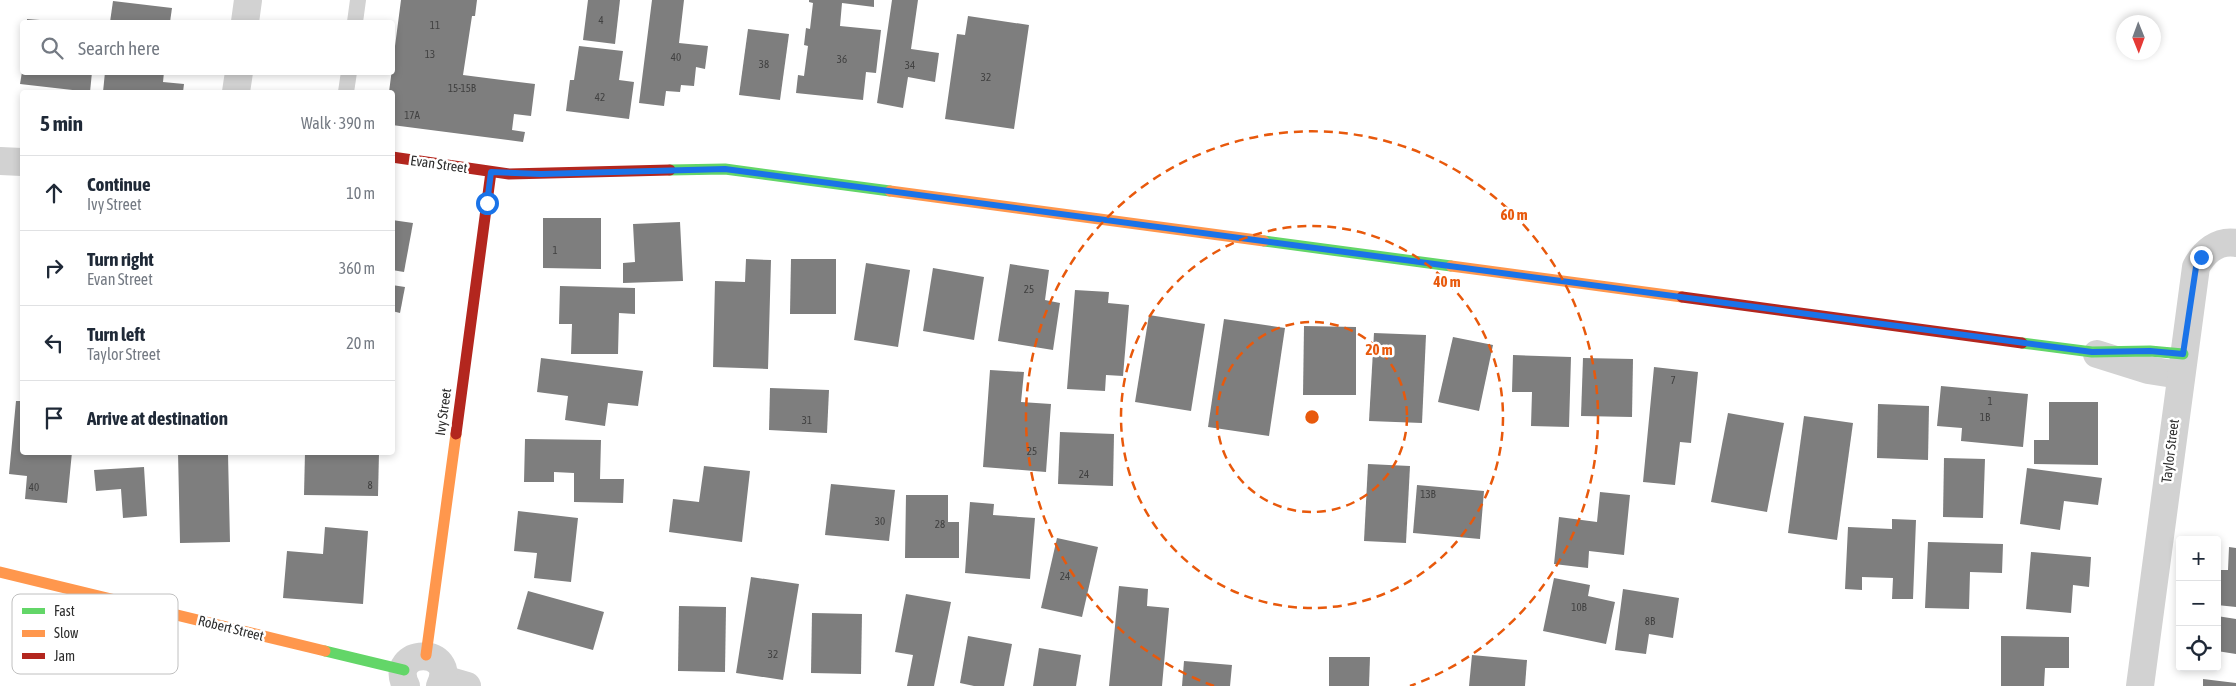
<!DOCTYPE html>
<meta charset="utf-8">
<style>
body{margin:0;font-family:"Asap Condensed",sans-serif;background:#f6f6f7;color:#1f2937}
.controls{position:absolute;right:15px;bottom:15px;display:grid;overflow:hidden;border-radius:5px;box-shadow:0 2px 8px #0003}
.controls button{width:45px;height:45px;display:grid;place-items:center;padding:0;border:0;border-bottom:1px solid #e0e1e3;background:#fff;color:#1f2937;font:25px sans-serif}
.compass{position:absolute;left:2116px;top:15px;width:45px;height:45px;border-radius:50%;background:#fff;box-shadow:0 2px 8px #0003;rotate:179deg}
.stop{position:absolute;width:15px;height:15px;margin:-11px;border:4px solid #1a73e8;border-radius:50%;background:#fff}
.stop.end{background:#1a73e8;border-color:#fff;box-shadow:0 1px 5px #0008}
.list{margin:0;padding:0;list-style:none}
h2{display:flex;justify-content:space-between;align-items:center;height:65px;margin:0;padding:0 20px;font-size:21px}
h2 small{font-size:16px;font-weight:400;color:#747a83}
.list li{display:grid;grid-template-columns:32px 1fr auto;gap:15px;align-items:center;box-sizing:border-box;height:75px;padding:0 20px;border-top:1px solid #e0e1e3}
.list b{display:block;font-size:19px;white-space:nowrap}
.list p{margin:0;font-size:16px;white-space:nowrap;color:#747a83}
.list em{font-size:16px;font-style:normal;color:#747a83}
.icon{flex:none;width:28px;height:28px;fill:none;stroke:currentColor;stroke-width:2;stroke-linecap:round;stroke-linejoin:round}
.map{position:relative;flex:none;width:2236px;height:686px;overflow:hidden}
.search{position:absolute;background:#fff;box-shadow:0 2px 8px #0003;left:20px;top:20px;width:375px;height:55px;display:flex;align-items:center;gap:12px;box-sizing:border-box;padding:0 18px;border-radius:5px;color:#747a83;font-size:19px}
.panel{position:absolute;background:#fff;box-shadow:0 2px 8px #0003;left:20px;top:90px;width:375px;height:365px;border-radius:5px}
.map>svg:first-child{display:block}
.building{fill:#7e7e7e}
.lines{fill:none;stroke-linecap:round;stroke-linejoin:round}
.lane{stroke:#d2d2d2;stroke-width:16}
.street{stroke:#d2d2d2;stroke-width:28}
.fast{stroke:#63d668;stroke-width:11}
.slow{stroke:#ff974d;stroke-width:11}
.jam{stroke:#b3261e;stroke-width:11}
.route{stroke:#1a73e8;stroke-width:6}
.ring{fill:none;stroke:#e8590c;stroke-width:2.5;stroke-dasharray:9 6}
.labels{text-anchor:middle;stroke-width:5;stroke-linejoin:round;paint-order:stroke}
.number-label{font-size:11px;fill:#414141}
.street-label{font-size:14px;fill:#2d2d2d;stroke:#fff}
.key{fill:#fff;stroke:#c0c0c0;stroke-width:1}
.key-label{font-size:14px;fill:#2d2d2d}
.centre{fill:#e8590c;stroke:#fff;stroke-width:2.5}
.ring-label{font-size:15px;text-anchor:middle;font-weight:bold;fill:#e8590c;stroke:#fff;stroke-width:5;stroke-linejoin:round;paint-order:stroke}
</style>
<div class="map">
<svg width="2236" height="686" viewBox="0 0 2236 686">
<rect width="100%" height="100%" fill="#fff"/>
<!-- building -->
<g class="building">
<path d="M 401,0 L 477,0 L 475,16 L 472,16 L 463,75 L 535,84 L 531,116 L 514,114 L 512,130 L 525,132 L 523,142 L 392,125 L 392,92 L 389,92 Z"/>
<path d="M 588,0 L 620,0 L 615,44 L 583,40 Z"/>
<path d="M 652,0 L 684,0 L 679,43 L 708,46 L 705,69 L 696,67 L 694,86 L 681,85 L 680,92 L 666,91 L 664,106 L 639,103 Z"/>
<path d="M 809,0 L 874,0 L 874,7 L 842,3 L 840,26 L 881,30 L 876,73 L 866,72 L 863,100 L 796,93 L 798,75 L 804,76 L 808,46 L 804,45 L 806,28 L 810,29 L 813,3 L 809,2 Z"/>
<path d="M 892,0 L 918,0 L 911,49 L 939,53 L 935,82 L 908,77 L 903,108 L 877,103 Z"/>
<path d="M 113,1 L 172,8 L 170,22 L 110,22 Z"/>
<path d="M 968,16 L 1029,25 L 1014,129 L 945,119 L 957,34 L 965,35 Z"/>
<path d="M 27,19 L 53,21 L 53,22 L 27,22 Z"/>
<path d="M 748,29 L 789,34 L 780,100 L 739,95 Z"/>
<path d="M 579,46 L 623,51 L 619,80 L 634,82 L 629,119 L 566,111 L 570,80 L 574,80 Z"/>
<path d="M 22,72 L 92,72 L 90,92 L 20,84 Z"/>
<path d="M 105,72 L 164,72 L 163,82 L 184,84 L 183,92 L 103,92 Z"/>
<path d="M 543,218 L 601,218 L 601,269 L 543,268 Z"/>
<path d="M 392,220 L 413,223 L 404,272 L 392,270 Z"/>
<path d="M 680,222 L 683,281 L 623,283 L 623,263 L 635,262 L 633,224 Z"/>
<path d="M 746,259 L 771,260 L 768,369 L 713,367 L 715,281 L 745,282 Z"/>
<path d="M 791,259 L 836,259 L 836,314 L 790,314 Z"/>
<path d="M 866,263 L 910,270 L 898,347 L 854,340 Z"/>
<path d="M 1010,264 L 1049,270 L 1045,300 L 1060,303 L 1053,350 L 998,341 Z"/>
<path d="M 933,268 L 984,277 L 974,340 L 923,331 Z"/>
<path d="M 392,285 L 405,287 L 400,313 L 392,311 Z"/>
<path d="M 560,286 L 635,288 L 635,314 L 619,313 L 618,354 L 571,354 L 572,324 L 559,324 Z"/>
<path d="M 1075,290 L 1109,292 L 1108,303 L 1129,305 L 1123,376 L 1106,375 L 1105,391 L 1067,389 Z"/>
<path d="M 1149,315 L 1205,324 L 1191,411 L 1135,402 Z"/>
<path d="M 1224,319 L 1285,328 L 1269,436 L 1208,427 Z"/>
<path d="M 1304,326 L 1356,327 L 1356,395 L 1303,395 Z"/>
<path d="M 1374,333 L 1426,335 L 1422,423 L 1369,421 Z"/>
<path d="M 1453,337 L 1493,345 L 1479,411 L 1438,402 Z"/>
<path d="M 1513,355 L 1571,357 L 1569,427 L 1531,426 L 1532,392 L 1512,392 Z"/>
<path d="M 541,358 L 643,371 L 638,406 L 608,403 L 605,426 L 565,420 L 568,396 L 537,392 Z"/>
<path d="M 1583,358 L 1633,359 L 1632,417 L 1581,416 Z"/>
<path d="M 1654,367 L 1698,372 L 1691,443 L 1680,442 L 1675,485 L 1643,482 Z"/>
<path d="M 990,370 L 1024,372 L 1021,402 L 1051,404 L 1046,472 L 983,467 Z"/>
<path d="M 1941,386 L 2028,394 L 2023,447 L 1961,441 L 1962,428 L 1937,426 Z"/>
<path d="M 770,388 L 829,390 L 827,433 L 769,430 Z"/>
<path d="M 16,401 L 22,401 L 22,452 L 72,452 L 67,503 L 25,499 L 27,476 L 9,474 Z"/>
<path d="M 2049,402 L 2098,402 L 2098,465 L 2034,464 L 2034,440 L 2049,440 Z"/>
<path d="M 1878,404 L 1929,406 L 1928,460 L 1877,458 Z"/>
<path d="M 1728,413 L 1784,423 L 1767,512 L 1711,502 Z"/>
<path d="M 1804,416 L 1853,423 L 1837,540 L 1788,533 Z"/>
<path d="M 1060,432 L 1114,434 L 1113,486 L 1058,484 Z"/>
<path d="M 525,439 L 601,440 L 600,479 L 624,479 L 623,503 L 574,502 L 574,473 L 554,472 L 554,482 L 524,482 Z"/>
<path d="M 178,452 L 223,452 L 223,454 L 228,454 L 230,542 L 180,543 Z"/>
<path d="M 305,452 L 379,452 L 378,496 L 304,495 Z"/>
<path d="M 1944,458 L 1985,459 L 1983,518 L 1943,517 Z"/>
<path d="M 1368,464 L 1410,466 L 1406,543 L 1364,541 Z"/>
<path d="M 704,466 L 750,471 L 742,542 L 669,532 L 673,499 L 699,502 Z"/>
<path d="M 144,467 L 147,516 L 123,518 L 121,489 L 96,491 L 94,470 Z"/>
<path d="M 2027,468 L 2102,478 L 2098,505 L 2064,501 L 2060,530 L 2020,524 Z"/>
<path d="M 831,484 L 895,490 L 889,541 L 825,535 Z"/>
<path d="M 1417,485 L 1484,491 L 1480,539 L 1413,533 Z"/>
<path d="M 1600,492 L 1630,495 L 1624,555 L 1589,551 L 1588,568 L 1554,564 L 1559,517 L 1597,522 Z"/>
<path d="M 906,495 L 948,495 L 948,522 L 959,522 L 959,558 L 905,558 Z"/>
<path d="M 970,502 L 994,504 L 993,515 L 1035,518 L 1030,579 L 965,573 Z"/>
<path d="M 518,511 L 578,518 L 571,582 L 534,578 L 537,553 L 514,551 Z"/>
<path d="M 1892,519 L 1916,520 L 1913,599 L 1892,599 L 1893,578 L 1862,577 L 1862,590 L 1845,589 L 1848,527 L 1892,529 Z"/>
<path d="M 325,527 L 368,531 L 363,604 L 283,598 L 287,551 L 323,554 Z"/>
<path d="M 1057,538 L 1098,547 L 1082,617 L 1041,608 Z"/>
<path d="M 1928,542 L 2003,544 L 2002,573 L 1970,572 L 1969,609 L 1925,608 Z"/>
<path d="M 2229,547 L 2236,548 L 2236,607 L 2217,605 L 2217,570 L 2228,570 Z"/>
<path d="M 2031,552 L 2091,557 L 2089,587 L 2073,585 L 2071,613 L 2026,609 Z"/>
<path d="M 751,577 L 799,584 L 783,680 L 736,673 Z"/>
<path d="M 1554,578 L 1590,585 L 1588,596 L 1615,602 L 1606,644 L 1543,631 Z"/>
<path d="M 1119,586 L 1148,589 L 1147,606 L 1169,608 L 1162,686 L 1109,686 Z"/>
<path d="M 1623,589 L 1679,598 L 1673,638 L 1649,634 L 1646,654 L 1615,650 Z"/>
<path d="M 528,591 L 604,612 L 593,650 L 517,629 Z"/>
<path d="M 906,594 L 951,602 L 934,686 L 907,686 L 913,655 L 895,652 Z"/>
<path d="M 679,606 L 726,607 L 725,672 L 678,671 Z"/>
<path d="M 812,613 L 862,614 L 861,674 L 811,673 Z"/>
<path d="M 2217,616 L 2236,619 L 2236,654 L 2217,651 Z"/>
<path d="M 968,636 L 1012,644 L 1004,686 L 974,686 L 960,683 Z"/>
<path d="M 2001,636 L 2069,637 L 2069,668 L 2045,668 L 2044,686 L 2001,686 Z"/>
<path d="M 1039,648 L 1081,655 L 1076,686 L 1033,686 Z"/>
<path d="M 1472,655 L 1527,660 L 1525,686 L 1469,686 Z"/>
<path d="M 1329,657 L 1370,657 L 1369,686 L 1329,686 Z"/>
<path d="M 1184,661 L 1232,665 L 1230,686 L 1182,686 Z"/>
<path d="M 2203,679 L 2236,683 L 2236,686 L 2203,686 Z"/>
</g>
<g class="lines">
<!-- lane -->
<g class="lane">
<path d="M 355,22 L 358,0"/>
<path d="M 346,92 L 349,72"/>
</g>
<!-- street -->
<g class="street">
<path d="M 245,22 L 248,0"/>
<path d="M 236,92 L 239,72"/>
<path d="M 0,161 L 22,162"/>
<path d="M 2097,354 L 2148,370 L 2180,375"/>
<path d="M 443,679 L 467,686"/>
<path d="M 406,686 C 387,647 459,646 440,686"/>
<path d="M 2140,686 L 2196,267 C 2204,252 2218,240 2236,243"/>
</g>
<!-- fast -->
<g class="fast">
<path d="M 670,170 L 725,169 L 890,191"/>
<path d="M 1264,241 L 1451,266"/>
<path d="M 2022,343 L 2092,352 L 2150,351 L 2183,354"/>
<path d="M 325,651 L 404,670"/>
</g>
<!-- slow -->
<g class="slow">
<path d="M 890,191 L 1264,241"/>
<path d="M 1451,266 L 1682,297"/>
<path d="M 0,572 L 325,651"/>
<path d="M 426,655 L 456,434"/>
</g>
<!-- jam -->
<g class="jam">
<path d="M 392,157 L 509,174 L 670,170"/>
<path d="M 1682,297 L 2022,343"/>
<path d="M 456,434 L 491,172"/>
</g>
</g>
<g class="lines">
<!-- route -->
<path class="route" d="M 487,203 L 491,172 L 541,174 L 725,169 L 2092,352 L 2150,351 L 2183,354 L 2196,267 L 2201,257"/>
</g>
<!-- distance rings -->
<g class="ring">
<circle cx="1312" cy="417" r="95"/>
<circle cx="1312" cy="417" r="191"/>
<path d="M1214 686A286 286 0 1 1 1410 686"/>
</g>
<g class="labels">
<!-- number labels -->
<g class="number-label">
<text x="601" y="24">4</text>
<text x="435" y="29">11</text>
<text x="430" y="58">13</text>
<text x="676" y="61">40</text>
<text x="842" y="63">36</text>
<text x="764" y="68">38</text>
<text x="910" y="69">34</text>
<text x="986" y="81">32</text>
<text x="462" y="92">15-15B</text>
<text x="600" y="101">42</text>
<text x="412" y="119">17A</text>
<text x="555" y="254">1</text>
<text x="1029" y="293">25</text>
<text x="1673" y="384">7</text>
<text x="1990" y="405">1</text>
<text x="1985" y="421">1B</text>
<text x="807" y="424">31</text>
<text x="1032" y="455">25</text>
<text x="1084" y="478">24</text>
<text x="370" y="489">8</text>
<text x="34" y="491">40</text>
<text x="1428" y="498">13B</text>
<text x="880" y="525">30</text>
<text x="940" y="528">28</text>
<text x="1065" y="580">24</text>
<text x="1579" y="611">10B</text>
<text x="1650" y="625">8B</text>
<text x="773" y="658">32</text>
</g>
<!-- street labels -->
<g class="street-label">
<text transform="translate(439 164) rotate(8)" y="5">Evan Street</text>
<text transform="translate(443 412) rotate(-82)" y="5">Ivy Street</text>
<text transform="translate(2170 451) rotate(-83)" y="5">Taylor Street</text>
<text transform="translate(231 628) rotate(14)" y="5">Robert Street</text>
</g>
</g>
<!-- legend -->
<rect x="12" y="594" width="166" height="80" rx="8" class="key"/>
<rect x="22" y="608" width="23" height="6" fill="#63d668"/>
<rect x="22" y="630" width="23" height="7" fill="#ff974d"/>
<rect x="22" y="653" width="23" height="6" fill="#b3261e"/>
<g class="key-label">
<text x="54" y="616">Fast</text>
<text x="54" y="638">Slow</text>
<text x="54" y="661">Jam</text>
</g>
<circle cx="1312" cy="417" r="8" class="centre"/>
<g class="ring-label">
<text x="1514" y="220">60 m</text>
<text x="1447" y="287">40 m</text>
<text x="1379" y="355">20 m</text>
</g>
</svg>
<div class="controls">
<button>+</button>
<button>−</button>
<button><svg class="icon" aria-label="locate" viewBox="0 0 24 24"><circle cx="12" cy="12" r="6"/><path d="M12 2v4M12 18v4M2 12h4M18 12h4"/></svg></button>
</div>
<svg class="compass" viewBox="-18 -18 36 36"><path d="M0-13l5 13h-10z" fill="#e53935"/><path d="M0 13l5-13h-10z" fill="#747a83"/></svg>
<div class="stop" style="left:487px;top:203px"></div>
<div class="stop end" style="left:2201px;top:257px"></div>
<div class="search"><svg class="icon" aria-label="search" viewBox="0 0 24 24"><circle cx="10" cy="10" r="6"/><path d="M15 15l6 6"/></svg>Search here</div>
<section class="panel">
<h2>5 min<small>Walk · 390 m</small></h2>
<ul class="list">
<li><svg class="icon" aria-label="ahead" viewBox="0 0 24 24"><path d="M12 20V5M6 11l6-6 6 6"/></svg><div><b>Continue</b><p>Ivy Street</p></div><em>10 m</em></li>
<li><svg class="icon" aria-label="right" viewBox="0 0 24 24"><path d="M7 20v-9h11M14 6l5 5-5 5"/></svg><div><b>Turn right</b><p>Evan Street</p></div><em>360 m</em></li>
<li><svg class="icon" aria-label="left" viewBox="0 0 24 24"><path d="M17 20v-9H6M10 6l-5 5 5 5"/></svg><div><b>Turn left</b><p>Taylor Street</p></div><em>20 m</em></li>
<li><svg class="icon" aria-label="arrive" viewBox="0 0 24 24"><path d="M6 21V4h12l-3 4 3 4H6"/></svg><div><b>Arrive at destination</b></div></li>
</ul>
</section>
</div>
